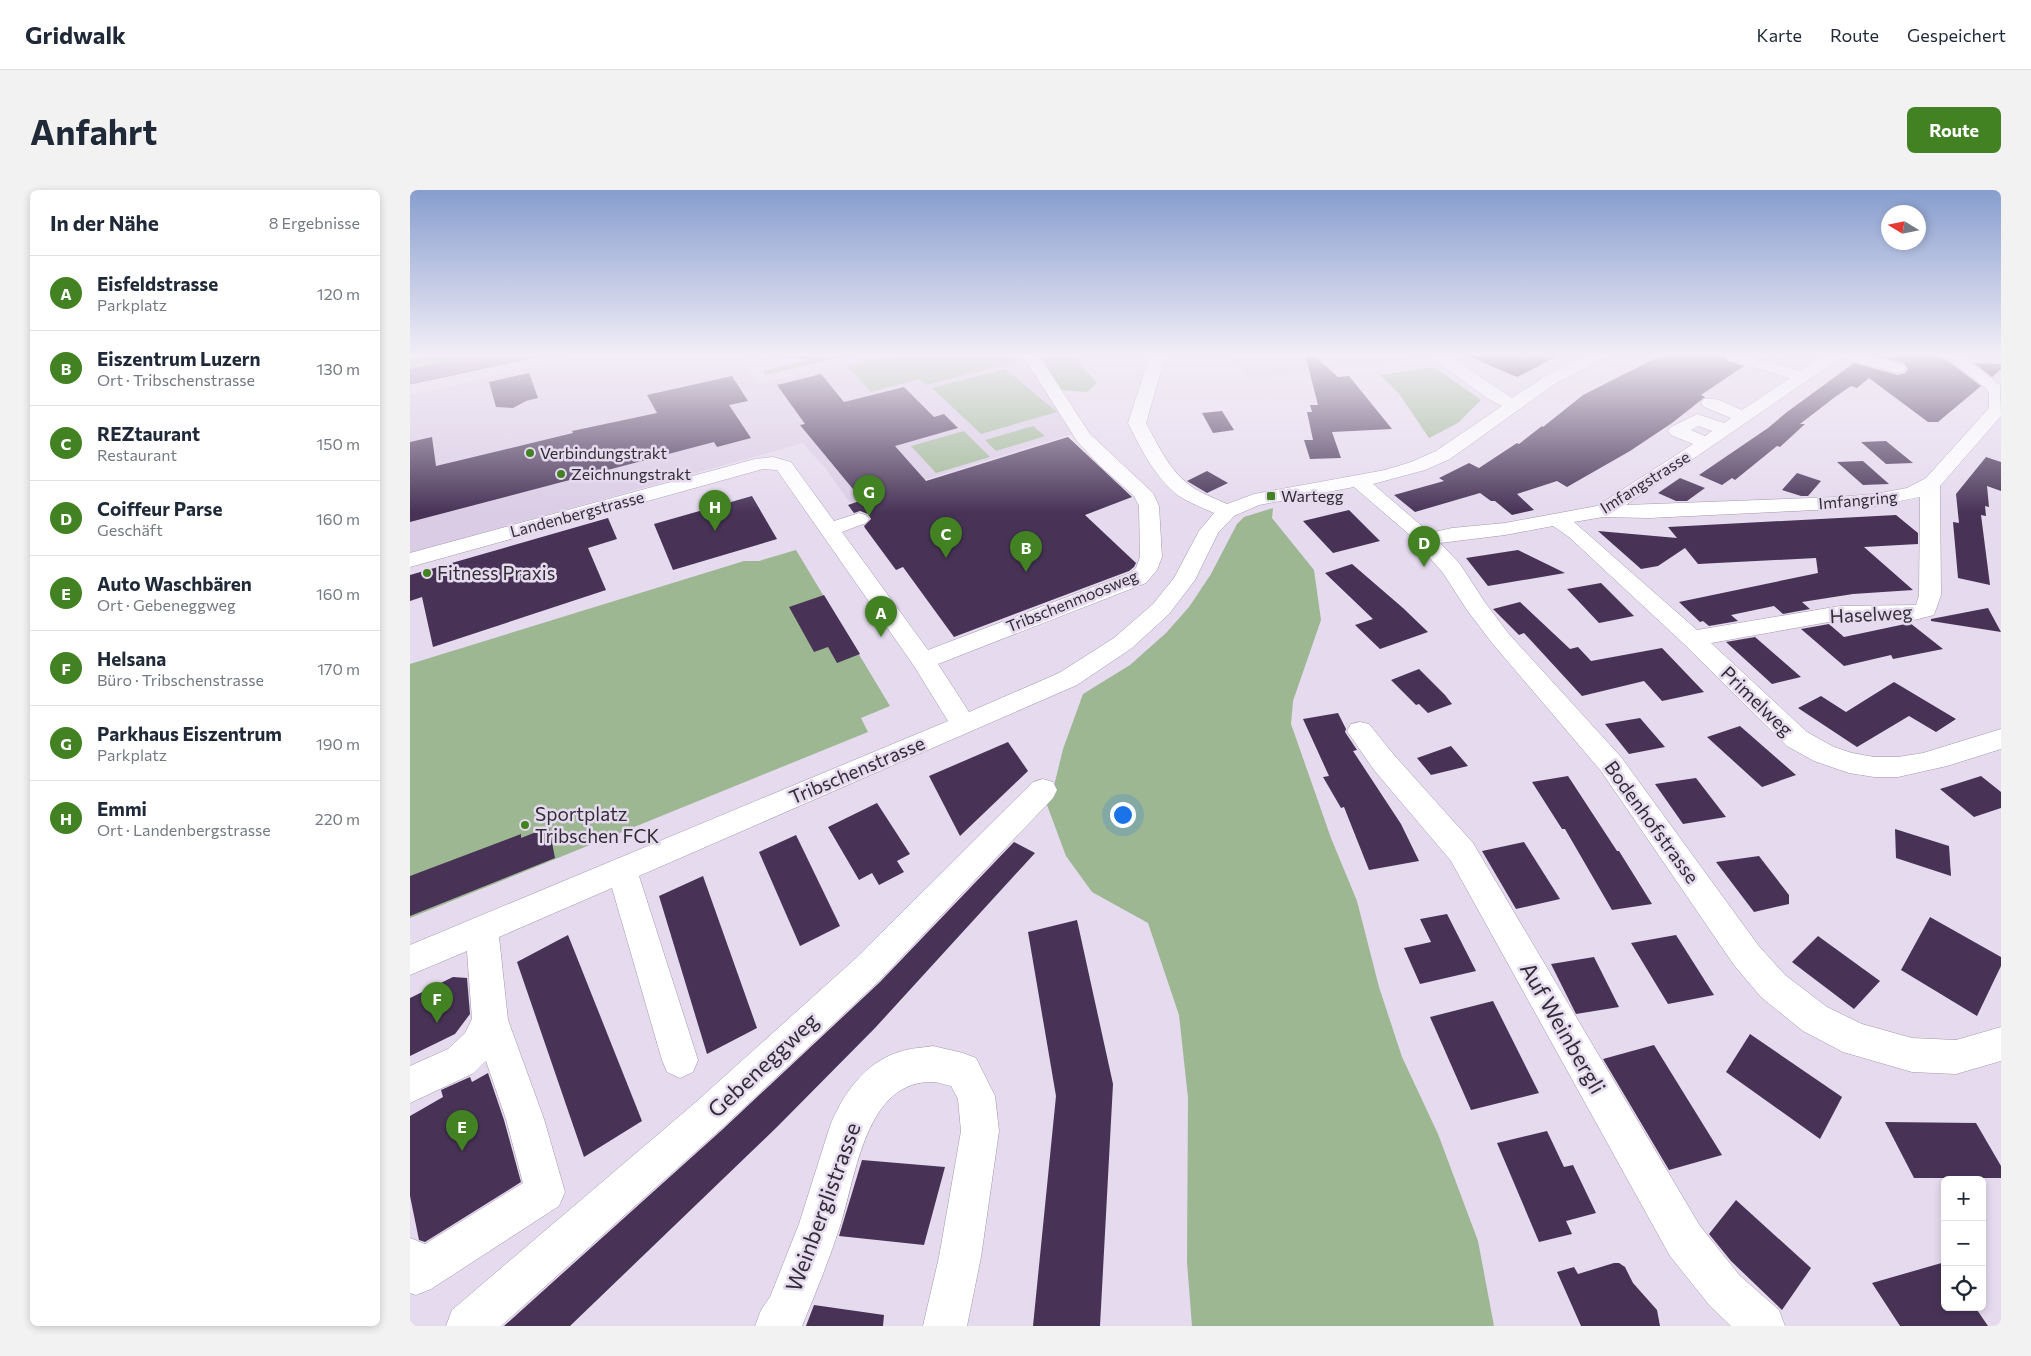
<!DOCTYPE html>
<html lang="de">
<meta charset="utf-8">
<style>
body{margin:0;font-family:Commissioner,sans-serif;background:#f2f2f3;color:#1f2937}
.controls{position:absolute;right:15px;bottom:15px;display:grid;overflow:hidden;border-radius:8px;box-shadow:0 2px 8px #0003}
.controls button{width:45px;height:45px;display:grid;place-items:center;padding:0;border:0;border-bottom:1px solid #e0e1e3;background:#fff;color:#1f2937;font:25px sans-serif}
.compass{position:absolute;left:1471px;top:15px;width:45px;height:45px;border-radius:50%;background:#fff;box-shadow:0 2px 8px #0003;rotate:280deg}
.you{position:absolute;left:712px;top:624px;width:18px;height:18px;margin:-12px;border:4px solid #fff;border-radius:50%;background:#1a73e8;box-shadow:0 0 0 8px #1a73e833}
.badge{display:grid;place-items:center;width:32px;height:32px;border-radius:50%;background:#438222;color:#fff;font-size:16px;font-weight:700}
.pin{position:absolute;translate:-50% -41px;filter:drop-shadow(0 1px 2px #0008)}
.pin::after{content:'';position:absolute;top:26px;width:18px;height:15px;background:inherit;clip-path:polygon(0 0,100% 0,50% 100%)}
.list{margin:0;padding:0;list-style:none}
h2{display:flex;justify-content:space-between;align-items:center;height:65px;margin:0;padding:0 20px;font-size:21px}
h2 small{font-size:16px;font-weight:400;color:#747a83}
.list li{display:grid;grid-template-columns:32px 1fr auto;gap:15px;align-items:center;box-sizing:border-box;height:75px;padding:0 20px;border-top:1px solid #e0e1e3}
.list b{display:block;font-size:19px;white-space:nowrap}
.list p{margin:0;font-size:16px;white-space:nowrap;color:#747a83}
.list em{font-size:16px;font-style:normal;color:#747a83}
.icon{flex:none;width:28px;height:28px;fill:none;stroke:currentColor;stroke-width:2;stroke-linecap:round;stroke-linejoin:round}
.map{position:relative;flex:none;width:1591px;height:1136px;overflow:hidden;border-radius:8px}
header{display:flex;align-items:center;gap:30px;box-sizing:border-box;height:70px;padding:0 25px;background:#fff;border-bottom:1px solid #e0e1e3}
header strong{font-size:24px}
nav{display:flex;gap:28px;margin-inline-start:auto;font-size:18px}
.intro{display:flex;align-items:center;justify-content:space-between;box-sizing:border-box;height:120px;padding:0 30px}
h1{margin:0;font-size:35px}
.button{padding:12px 22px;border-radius:8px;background:#438222;color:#fff;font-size:18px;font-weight:700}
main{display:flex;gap:30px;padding:0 30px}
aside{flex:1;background:#fff;border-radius:8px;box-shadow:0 2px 8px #0003}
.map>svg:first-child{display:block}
.built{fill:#dacce5}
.green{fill:#9db793}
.water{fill:#957ea7;stroke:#776685}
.building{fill:#483357}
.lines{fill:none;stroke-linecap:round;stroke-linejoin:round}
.minor-casing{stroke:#a298ab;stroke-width:1}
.minor{fill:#fff;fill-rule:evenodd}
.poi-dot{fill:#438222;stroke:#e5daee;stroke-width:2}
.labels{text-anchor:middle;stroke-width:5;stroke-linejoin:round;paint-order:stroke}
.far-poi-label{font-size:16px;fill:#312d35;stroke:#e5daee;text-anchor:start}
.far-street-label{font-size:16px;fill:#312d35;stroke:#e5daee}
.poi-label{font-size:19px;fill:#312d35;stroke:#e5daee;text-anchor:start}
.street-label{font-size:19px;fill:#312d35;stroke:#e5daee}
.near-street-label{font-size:22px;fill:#312d35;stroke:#e5daee}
</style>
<header>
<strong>Gridwalk</strong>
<nav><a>Karte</a><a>Route</a><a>Gespeichert</a></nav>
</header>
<div class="intro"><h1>Anfahrt</h1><a class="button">Route</a></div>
<main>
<aside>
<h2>In der Nähe<small>8 Ergebnisse</small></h2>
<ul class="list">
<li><span class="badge">A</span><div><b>Eisfeldstrasse</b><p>Parkplatz</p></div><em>120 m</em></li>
<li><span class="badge">B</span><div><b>Eiszentrum Luzern</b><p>Ort · Tribschenstrasse</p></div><em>130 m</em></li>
<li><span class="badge">C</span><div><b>REZtaurant</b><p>Restaurant</p></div><em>150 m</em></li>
<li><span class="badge">D</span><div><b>Coiffeur Parse</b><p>Geschäft</p></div><em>160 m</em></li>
<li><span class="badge">E</span><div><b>Auto Waschbären</b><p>Ort · Gebeneggweg</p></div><em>160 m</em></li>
<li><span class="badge">F</span><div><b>Helsana</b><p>Büro · Tribschenstrasse</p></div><em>170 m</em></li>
<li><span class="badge">G</span><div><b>Parkhaus Eiszentrum</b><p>Parkplatz</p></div><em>190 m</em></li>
<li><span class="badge">H</span><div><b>Emmi</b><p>Ort · Landenbergstrasse</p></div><em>220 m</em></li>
</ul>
</aside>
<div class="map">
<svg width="1591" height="1136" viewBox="0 0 1591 1136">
<rect width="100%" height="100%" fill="#e5daee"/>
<!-- built -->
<g class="built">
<path d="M 187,164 L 327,164 L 348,194 L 473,164 L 614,164 L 665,243 L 440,313 L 416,279 L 393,253 L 0,363 L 0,205 Z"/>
<path d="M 760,164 L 1013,164 L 1018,167 L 842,188 L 816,166 L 759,167 Z"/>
</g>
<!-- green -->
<g class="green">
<path d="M 14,164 L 78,164 L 0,180 L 0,170 Z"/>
<path d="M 363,164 L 393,164 L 400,165 L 444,164 L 355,185 L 353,181 L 399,170 L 375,168 Z"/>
<path d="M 489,164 L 600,164 L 609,171 L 516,195 L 510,189 L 461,202 L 437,176 Z"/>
<path d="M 626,164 L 667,164 L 670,174 L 687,193 L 677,202 L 650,200 Z"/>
<path d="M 1024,177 L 1071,210 L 1048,233 L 1019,248 L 990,205 L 970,185 Z"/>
<path d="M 595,179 L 647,222 L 571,244 L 522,198 Z"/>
<path d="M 623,236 L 635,246 L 586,261 L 575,250 Z"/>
<path d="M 554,241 L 580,267 L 526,283 L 501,256 Z"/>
<path d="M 863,318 L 862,328 L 904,380 L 911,430 L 883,511 L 881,534 L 921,648 L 947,711 L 969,797 L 992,867 L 1028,944 L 1068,1051 L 1084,1136 L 782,1136 L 777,1072 L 778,908 L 769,825 L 738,733 L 682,702 L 656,666 L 637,615 L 644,596 L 653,559 L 673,504 L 720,475 L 756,443 L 779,417 L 801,384 L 827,334 L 834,327 Z"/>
<path d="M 386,360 L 480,516 L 451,528 L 458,542 L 0,728 L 0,474 L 334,371 L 349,371 Z"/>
</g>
<!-- water -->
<path class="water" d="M 78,164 L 141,164 L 0,194 L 0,180 Z"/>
<!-- building -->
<g class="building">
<path d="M 895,164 L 902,164 L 928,187 L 939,186 L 982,239 L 922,242 L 931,268 L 900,269 L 894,250 L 903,250 L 897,222 L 902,222 L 900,215 L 908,215 Z"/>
<path d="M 1053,164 L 1152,164 L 1107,187 Z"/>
<path d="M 1254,164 L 1319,164 L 1316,167 L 1318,171 L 1334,176 L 1291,205 L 1295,207 L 1262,233 L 1220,261 L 1157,297 L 1147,291 L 1107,304 L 1124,320 L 1102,325 L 1085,311 L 1081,311 L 1070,303 L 1005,322 L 984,305 L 1034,291 L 1029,288 L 1059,273 L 1069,278 L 1107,253 L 1109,254 L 1132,236 L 1133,237 L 1173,205 Z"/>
<path d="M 1457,164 L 1525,164 L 1538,171 L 1571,196 L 1528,232 L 1518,232 L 1459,188 L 1447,198 L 1441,196 L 1425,207 L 1390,234 L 1395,234 L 1370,257 L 1367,256 L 1325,290 L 1322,288 L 1312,295 L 1289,285 L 1358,238 L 1377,222 L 1444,173 L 1488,185 L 1495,183 L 1498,179 L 1494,173 Z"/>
<path d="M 1564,173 L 1591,174 L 1591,179 L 1582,187 Z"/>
<path d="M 119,183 L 128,208 L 116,211 L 103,218 L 86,217 L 79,192 Z"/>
<path d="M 411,184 L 434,212 L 494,197 L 524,227 L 534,224 L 548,238 L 485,256 L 516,291 L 658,247 L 722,307 L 675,325 L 726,373 L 724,377 L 719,381 L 544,447 L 493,377 L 486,380 L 455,338 L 454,336 L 461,329 L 458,324 L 450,321 L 444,323 L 438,315 L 452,310 L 390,235 L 395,234 L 367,195 Z"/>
<path d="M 322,186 L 338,211 L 319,215 L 341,248 L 307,257 L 304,252 L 0,332 L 0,252 L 22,247 L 26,276 L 163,243 L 162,241 L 247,223 L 237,205 Z"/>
<path d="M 812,221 L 824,240 L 803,243 L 792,223 Z"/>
<path d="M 1476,251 L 1503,273 L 1476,274 L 1451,252 Z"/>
<path d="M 1576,267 L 1591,272 L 1591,301 L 1577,296 L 1579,317 L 1575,316 L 1576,326 L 1571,325 L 1580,395 L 1548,388 L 1543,332 L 1549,333 L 1546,304 Z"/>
<path d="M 1453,271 L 1479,294 L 1453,295 L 1427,272 Z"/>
<path d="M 797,281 L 818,293 L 797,303 L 777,291 Z"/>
<path d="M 1387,283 L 1411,291 L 1398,306 L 1391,306 L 1372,300 Z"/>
<path d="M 1270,288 L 1295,298 L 1277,311 L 1266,311 L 1248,303 Z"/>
<path d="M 342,306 L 367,349 L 263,380 L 244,334 Z"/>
<path d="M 939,320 L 970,351 L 923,363 L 893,331 Z"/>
<path d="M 1486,325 L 1508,343 L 1508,354 L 1454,357 L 1503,400 L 1443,404 L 1392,412 L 1400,419 L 1373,424 L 1364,416 L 1321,425 L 1328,431 L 1299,436 L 1293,431 L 1290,432 L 1269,412 L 1408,383 L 1406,368 L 1288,374 L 1275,358 L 1248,376 L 1231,379 L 1188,341 L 1267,348 L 1258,337 Z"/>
<path d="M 198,328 L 207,349 L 178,358 L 196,400 L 23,457 L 12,407 L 0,411 L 0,385 Z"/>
<path d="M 1108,360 L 1155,383 L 1078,396 L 1056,368 Z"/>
<path d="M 942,374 L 993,418 L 1018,442 L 970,459 L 945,435 L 963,429 L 915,383 Z"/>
<path d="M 1191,393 L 1224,426 L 1189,433 L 1157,399 Z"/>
<path d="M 414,405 L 450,464 L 427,473 L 418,457 L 404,462 L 379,417 Z"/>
<path d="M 1110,412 L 1160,459 L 1168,457 L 1181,471 L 1252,458 L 1294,502 L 1252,511 L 1234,491 L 1172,506 L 1114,443 L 1109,445 L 1083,419 Z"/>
<path d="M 1578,418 L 1591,442 L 1521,431 L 1521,429 Z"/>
<path d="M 1500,433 L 1533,459 L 1483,469 L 1481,465 L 1434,476 L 1391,439 L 1419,434 L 1434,447 Z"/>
<path d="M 1345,447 L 1391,487 L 1362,494 L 1316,452 Z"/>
<path d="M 1009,479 L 1035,505 L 1042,514 L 1018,523 L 1009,514 L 1006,515 L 981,490 Z"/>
<path d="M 1484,492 L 1546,529 L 1526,542 L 1499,526 L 1447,557 L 1388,518 L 1411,506 L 1436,522 Z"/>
<path d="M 928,523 L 936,539 L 935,542 L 947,560 L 943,561 L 991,634 L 1009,671 L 959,680 L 934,617 L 931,618 L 913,587 L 919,586 L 893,529 Z"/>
<path d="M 1230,528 L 1255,557 L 1219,564 L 1195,534 Z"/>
<path d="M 1330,536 L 1386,585 L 1352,597 L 1297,547 Z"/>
<path d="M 598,552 L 618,581 L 550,646 L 519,586 Z"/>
<path d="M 1041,556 L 1058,576 L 1021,585 L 1007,568 Z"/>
<path d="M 1158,586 L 1207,661 L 1209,661 L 1242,714 L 1202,720 L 1155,639 L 1152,639 L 1122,592 Z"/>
<path d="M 1571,586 L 1591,602 L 1591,618 L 1564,627 L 1530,599 Z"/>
<path d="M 1286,588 L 1316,627 L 1273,634 L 1245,594 Z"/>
<path d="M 467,613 L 500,664 L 487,671 L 494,682 L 469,695 L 462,683 L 449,690 L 418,637 Z"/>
<path d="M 139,637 L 145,668 L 0,726 L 0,686 L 111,644 L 111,648 Z"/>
<path d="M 1485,639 L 1539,656 L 1541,686 L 1486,668 Z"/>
<path d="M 386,645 L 430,736 L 390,756 L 349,662 Z"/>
<path d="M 604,652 L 625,663 L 465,838 L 367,937 L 160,1136 L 94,1136 L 313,939 L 470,792 Z"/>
<path d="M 1114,652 L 1150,709 L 1106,719 L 1072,661 Z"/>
<path d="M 1349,666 L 1379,705 L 1379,714 L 1344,722 L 1306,672 Z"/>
<path d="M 293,686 L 347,838 L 297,864 L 249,706 Z"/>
<path d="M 1037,724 L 1066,781 L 1010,794 L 994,758 L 1021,752 L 1010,729 Z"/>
<path d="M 1520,727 L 1591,767 L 1591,776 L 1567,826 L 1491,780 Z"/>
<path d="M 667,730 L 703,894 L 690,1136 L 623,1136 L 646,906 L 618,742 Z"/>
<path d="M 158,745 L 232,931 L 174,967 L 107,772 Z"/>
<path d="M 1266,745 L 1304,805 L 1258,814 L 1221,753 Z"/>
<path d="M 1408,746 L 1470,791 L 1444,819 L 1382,772 Z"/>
<path d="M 1184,767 L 1209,817 L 1166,824 L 1141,774 Z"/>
<path d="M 43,787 L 57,788 L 60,824 L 45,844 L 0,866 L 0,808 Z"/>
<path d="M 1083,811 L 1129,903 L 1061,920 L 1020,827 Z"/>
<path d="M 1340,844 L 1432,907 L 1410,949 L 1316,882 Z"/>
<path d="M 1244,855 L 1312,965 L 1259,980 L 1193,869 Z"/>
<path d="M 78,883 L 94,930 L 111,992 L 15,1052 L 9,1050 L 0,1006 L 0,926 L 33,907 L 31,900 L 60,887 L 62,892 Z"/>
<path d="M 1475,932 L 1566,933 L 1591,976 L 1591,988 L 1504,988 Z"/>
<path d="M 1137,941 L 1154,977 L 1163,975 L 1186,1023 L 1156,1031 L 1162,1044 L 1129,1052 L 1087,953 Z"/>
<path d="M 452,970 L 535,977 L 514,1055 L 429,1046 Z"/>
<path d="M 1326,1010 L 1401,1078 L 1372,1120 L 1321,1071 L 1299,1044 Z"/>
<path d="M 1535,1072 L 1535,1117 L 1565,1117 L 1578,1136 L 1490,1136 L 1462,1093 Z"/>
<path d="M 1204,1073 L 1209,1073 L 1215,1077 L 1223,1093 L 1247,1120 L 1250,1136 L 1171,1136 L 1147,1082 L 1164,1077 L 1168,1084 Z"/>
<path d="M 404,1115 L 474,1125 L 473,1136 L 396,1136 Z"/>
</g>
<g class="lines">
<!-- minor casing -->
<g class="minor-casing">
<g id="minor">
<path d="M 612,164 L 628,164 L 680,244 L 743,303 L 749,316 L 752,367 L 747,380 L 736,393 L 528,474 L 559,522 L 649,483 L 704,448 L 743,414 L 764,388 L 789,341 L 804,323 C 793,318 780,313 769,306 C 745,288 731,259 718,233 L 740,164 L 756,164 L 736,233 C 749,257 761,284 785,299 C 795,305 807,309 817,314 L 844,304 L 975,280 L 1001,272 L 1026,261 L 1092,216 L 1077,208 L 1021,167 L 1019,164 L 1037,164 L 1102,208 L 1134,187 L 1181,164 L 1200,164 L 1198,167 L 1146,193 L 1040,269 L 1015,280 L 963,294 L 1020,343 L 1042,338 L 1095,333 L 1187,316 L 1283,254 L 1261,245 L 1258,241 L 1261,237 L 1287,224 L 1314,233 L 1321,228 L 1294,217 L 1291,213 L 1294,209 C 1307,206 1321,216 1332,220 L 1380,188 L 1320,170 L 1318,167 L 1321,164 L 1332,164 L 1390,181 L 1416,164 L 1449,164 L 1494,175 L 1496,178 L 1494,181 L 1488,183 L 1430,168 L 1216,315 L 1427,307 L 1465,304 L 1497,298 L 1516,288 L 1579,218 L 1579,203 L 1576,198 L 1532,164 L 1550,164 L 1590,195 L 1591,226 L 1530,296 L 1531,405 L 1524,425 L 1504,430 L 1430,430 L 1301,453 L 1397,542 L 1424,557 L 1442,563 L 1464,567 L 1488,567 L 1513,563 L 1591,539 L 1591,559 L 1537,576 L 1488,587 L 1464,587 L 1439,583 L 1404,571 L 1377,556 L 1274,454 L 1159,347 L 1143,336 L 1095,345 L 1030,353 L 1050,374 L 1074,411 L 1098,443 L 1211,567 L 1348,755 L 1375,785 L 1417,817 L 1452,834 L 1502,848 L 1546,850 L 1591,837 L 1591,871 L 1546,884 L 1502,882 L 1433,862 L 1393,841 L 1351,807 L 1324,775 L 1191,581 L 1082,453 L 1057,420 L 1033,383 L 1000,345 L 944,297 L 849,315 L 824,326 L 808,343 L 785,390 L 759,424 L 722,458 L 667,495 L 229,686 L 288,870 L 283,882 L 270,888 L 257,882 L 252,870 L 202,698 L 89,747 L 98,830 L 134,929 L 155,1002 L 149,1016 L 21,1099 L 6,1105 L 0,1103 L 0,1048 L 15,1054 L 113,993 L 96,929 L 76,871 L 64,883 L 0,913 L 0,876 L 38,859 L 55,843 L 62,829 L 57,761 L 0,785 L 0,755 L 538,531 L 504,476 L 367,280 L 353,279 L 0,377 L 0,363 L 345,269 L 363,267 L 381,272 L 424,331 L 449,323 L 456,325 L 459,329 L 456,333 L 432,342 L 518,460 L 720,383 L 726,378 L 730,367 L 729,316 L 724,306 L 689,275 L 667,251 ZM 1288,236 L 1302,241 L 1295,246 L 1281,240 ZM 1510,307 L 1509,405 L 1506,415 L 1430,416 L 1287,440 L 1164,332 L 1193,327 L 1239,328 L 1427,319 L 1465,316 Z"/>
<path d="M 950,532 L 959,534 L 984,565 L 1063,653 L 1290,1036 L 1330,1086 L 1369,1120 L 1375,1136 L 1321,1136 L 1300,1116 L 1260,1066 L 1041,671 L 964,580 L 937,541 L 941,534 Z"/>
<path d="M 633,589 L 643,592 L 647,600 L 643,608 L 469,791 L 312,938 L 91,1136 L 36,1136 L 42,1120 L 286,912 L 445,769 L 623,592 Z"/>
<path d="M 523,856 L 553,863 L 566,868 L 585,906 L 589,941 L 571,1067 L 557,1136 L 513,1136 L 529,1067 L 551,941 L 548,909 L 541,896 C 535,895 529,892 523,892 C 456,890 446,985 431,1033 C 420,1068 406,1102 392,1136 L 345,1136 L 351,1120 L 360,1107 L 389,1034 L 420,936 C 433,904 454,873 489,862 C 499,858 512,858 523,856 Z"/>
</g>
</g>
<!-- minor -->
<use href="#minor" class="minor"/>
</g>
<!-- sky -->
<linearGradient id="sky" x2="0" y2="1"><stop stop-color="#879ece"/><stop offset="0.51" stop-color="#f3eef7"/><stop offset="1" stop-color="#f3eef7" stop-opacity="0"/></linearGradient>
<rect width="1591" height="323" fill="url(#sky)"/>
<!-- markers -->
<g class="poi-dot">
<circle cx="120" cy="263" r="5"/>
<circle cx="151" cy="284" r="5"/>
<rect x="856" y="301" width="10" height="10" rx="2.5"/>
<circle cx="17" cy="383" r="5"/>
<circle cx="115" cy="635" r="5"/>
</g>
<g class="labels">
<!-- far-poi labels -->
<g class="far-poi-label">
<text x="130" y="269">Verbindungstrakt</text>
<text x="161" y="290">Zeichnungstrakt</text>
<text x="871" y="312">Wartegg</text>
</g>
<!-- far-street labels -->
<g class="far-street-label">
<text transform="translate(1235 292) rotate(-32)" y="6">Imfangstrasse</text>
<text transform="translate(1448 310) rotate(-5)" y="6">Imfangring</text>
<text transform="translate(167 324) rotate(-15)" y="6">Landenbergstrasse</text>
<text transform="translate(662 411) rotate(-22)" y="6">Tribschenmoosweg</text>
</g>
<!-- poi labels -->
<g class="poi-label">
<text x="27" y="390">Fitness Praxis</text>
<text x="125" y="631">Sportplatz<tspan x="125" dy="22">Tribschen FCK</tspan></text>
</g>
<!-- street labels -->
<g class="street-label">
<text transform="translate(1461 424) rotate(-3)" y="7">Haselweg</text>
<text transform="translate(1347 511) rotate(44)" y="7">Primelweg</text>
<text transform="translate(447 580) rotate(-23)" y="7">Tribschenstrasse</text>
<text transform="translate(1242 632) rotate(54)" y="7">Bodenhofstrasse</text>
</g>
<!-- near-street labels -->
<g class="near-street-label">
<text transform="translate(1153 838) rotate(60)" y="8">Auf Weinbergli</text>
<text transform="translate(353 875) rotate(-43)" y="8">Gebeneggweg</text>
<text transform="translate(413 1017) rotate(-70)" y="8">Weinberglistrasse</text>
</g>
</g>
</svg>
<div class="controls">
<button>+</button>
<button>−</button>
<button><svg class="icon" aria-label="locate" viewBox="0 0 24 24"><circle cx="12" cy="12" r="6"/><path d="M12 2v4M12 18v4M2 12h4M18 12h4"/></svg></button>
</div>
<svg class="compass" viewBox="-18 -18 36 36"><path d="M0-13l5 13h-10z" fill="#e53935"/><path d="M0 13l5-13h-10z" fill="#747a83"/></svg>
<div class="you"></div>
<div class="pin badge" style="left:471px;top:447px">A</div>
<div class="pin badge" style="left:616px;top:382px">B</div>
<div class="pin badge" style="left:536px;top:368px">C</div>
<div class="pin badge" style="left:1014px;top:377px">D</div>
<div class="pin badge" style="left:52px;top:961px">E</div>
<div class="pin badge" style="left:27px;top:833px">F</div>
<div class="pin badge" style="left:459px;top:326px">G</div>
<div class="pin badge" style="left:305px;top:341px">H</div>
</div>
</main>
